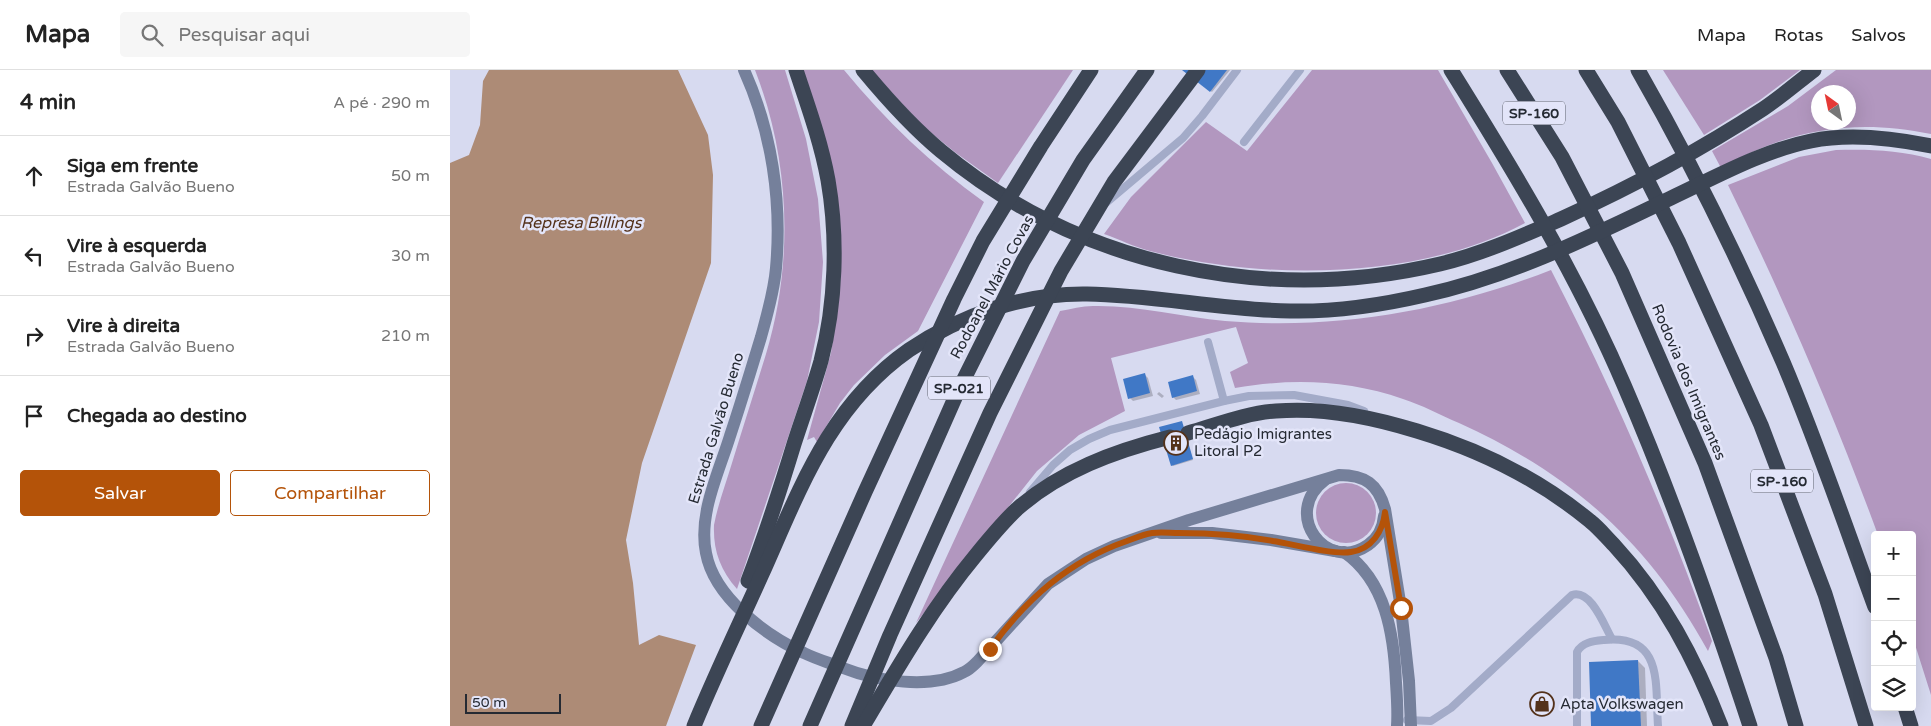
<!DOCTYPE html>
<html lang="pt">
<meta charset="utf-8">
<style>
body{margin:0;font-family:"Varela Round",sans-serif;background:#f6f6f6;color:#222}
.controls{position:absolute;right:15px;bottom:15px;display:grid;overflow:hidden;border-radius:5px;box-shadow:0 5px 20px #0002}
.controls button{width:45px;height:45px;display:grid;place-items:center;padding:0;border:0;border-bottom:1px solid #e0e0e0;background:#fff;color:#222;font:25px sans-serif}
.compass{position:absolute;left:1361px;top:15px;width:45px;height:45px;border-radius:50%;background:#fff;box-shadow:0 5px 20px #0002;rotate:327deg}
.scale{position:absolute;left:15px;bottom:12px;width:96px;box-sizing:border-box;padding-left:5px;border:2px solid #252a33;border-top:0;font-size:14px;line-height:18px;white-space:nowrap;color:#252a33;-webkit-text-stroke:4px #e3e5f9;paint-order:stroke}
.stop{position:absolute;width:15px;height:15px;margin:-11px;border:4px solid #b45309;border-radius:50%;background:#fff}
.stop.end{background:#b45309;border-color:#fff;box-shadow:0 1px 5px #0008}
.list{margin:0;padding:0;list-style:none}
h2{display:flex;justify-content:space-between;align-items:center;height:65px;margin:0;padding:0 20px;font-size:21px}
h2 small{font-size:16px;font-weight:400;color:#767676}
.list li{display:grid;grid-template-columns:32px 1fr auto;gap:15px;align-items:center;box-sizing:border-box;height:80px;padding:0 20px;border-top:1px solid #e0e0e0}
.list b{display:block;font-size:19px;white-space:nowrap}
.list p{margin:0;font-size:16px;white-space:nowrap;color:#767676}
.list em{font-size:16px;font-style:normal;color:#767676}
.actions{display:flex;gap:10px;padding:15px 20px}
.actions a{flex:1;padding:11px 0;border:1px solid #b45309;border-radius:5px;text-align:center;font-size:18px;color:#b45309}
.actions .main{background:#b45309;color:#fff}
.icon{flex:none;width:28px;height:28px;fill:none;stroke:currentColor;stroke-width:2;stroke-linecap:round;stroke-linejoin:round}
.map{position:relative;flex:none;width:1481px;height:656px;overflow:hidden}
header{display:flex;align-items:center;gap:30px;box-sizing:border-box;height:70px;padding:0 25px;background:#fff;border-bottom:1px solid #e0e0e0}
header strong{font-size:24px}
nav{display:flex;gap:28px;margin-inline-start:auto;font-size:18px}
.search{width:350px;height:45px;background:#f6f6f6;display:flex;align-items:center;gap:12px;box-sizing:border-box;padding:0 18px;border-radius:5px;color:#767676;font-size:19px}
main{display:flex}
aside{flex:1;background:#fff}
.map>svg:first-child{display:block}
.green{fill:#b297bf;fill-rule:evenodd}
.water{fill:#ad8b76}
.shadow{fill:#0003}
.building{fill:#4078c6}
.lines{fill:none;stroke-linecap:round;stroke-linejoin:round}
.service{stroke:#a3abc8;stroke-width:8}
.secondary{stroke:#75809b;stroke-width:12}
.motorway{stroke:#3c4554;stroke-width:15}
.route{stroke:#b45309;stroke-width:6}
.labels{text-anchor:middle;stroke-width:5;stroke-linejoin:round;paint-order:stroke}
.shield{fill:#e3e5f9;stroke:#5e626e;stroke-width:1}
.shield-label{font-size:14px;font-weight:bold;fill:#252a33}
.street-label{font-size:15px;fill:#252a33;stroke:#e3e5f9}
.poi-label{font-size:15px;fill:#252a33;stroke:#e3e5f9;text-anchor:start}
.water-label{font-size:16px;font-style:italic;fill:#54321b;stroke:#e3e5f9}
</style>
<header>
<strong>Mapa</strong>
<div class="search"><svg class="icon" aria-label="search" viewBox="0 0 24 24"><circle cx="10" cy="10" r="6"/><path d="M15 15l6 6"/></svg>Pesquisar aqui</div>
<nav><a>Mapa</a><a>Rotas</a><a>Salvos</a></nav>
</header>
<main>
<aside>
<h2>4 min<small>A pé · 290 m</small></h2>
<ul class="list">
<li><svg class="icon" aria-label="ahead" viewBox="0 0 24 24"><path d="M12 20V5M6 11l6-6 6 6"/></svg><div><b>Siga em frente</b><p>Estrada Galvão Bueno</p></div><em>50 m</em></li>
<li><svg class="icon" aria-label="left" viewBox="0 0 24 24"><path d="M17 20v-9H6M10 6l-5 5 5 5"/></svg><div><b>Vire à esquerda</b><p>Estrada Galvão Bueno</p></div><em>30 m</em></li>
<li><svg class="icon" aria-label="right" viewBox="0 0 24 24"><path d="M7 20v-9h11M14 6l5 5-5 5"/></svg><div><b>Vire à direita</b><p>Estrada Galvão Bueno</p></div><em>210 m</em></li>
<li><svg class="icon" aria-label="arrive" viewBox="0 0 24 24"><path d="M6 21V4h12l-3 4 3 4H6"/></svg><div><b>Chegada ao destino</b></div></li>
</ul>
<div class="actions"><a class="main">Salvar</a><a>Compartilhar</a></div>
</aside>
<div class="map">
<svg width="1481" height="656" viewBox="0 0 1481 656">
<rect width="100%" height="100%" fill="#d7daf0"/>
<!-- green -->
<g class="green">
<path d="M 305,0 L 335,0 L 356,69 L 368,129 L 373,192 L 369,252 L 357,311 L 287,519 C 270,500 263,480 264,455 C 268,434 276,413 282,393 C 293,357 305,320 316,284 C 344,191 340,90 305,0 Z"/>
<path d="M 352,0 L 394,0 C 436,51 481,94 534,132 L 468,261 L 435,285 L 404,315 L 390,333 L 367,372 L 364,367 L 357,370 L 381,283 L 389,228 L 391,201 Z"/>
<path d="M 420,0 L 623,0 L 548,113 L 506,83 L 475,58 Z"/>
<path d="M 862,0 L 988,0 L 1042,93 L 1075,153 C 970,210 813,211 700,181 C 684,177 669,169 654,164 L 681,127 L 756,52 L 797,81 Z"/>
<path d="M 1213,0 L 1350,0 L 1310,30 L 1254,65 Z"/>
<path d="M 1386,0 L 1481,0 L 1481,64 C 1404,48 1339,59 1271,98 L 1262,81 L 1338,36 ZM 1368,22 L 1398,22 L 1398,52 L 1368,52 Z"/>
<path d="M 1386,80 C 1418,79 1450,80 1481,89 L 1481,625 L 1462,565 L 1462,465 L 1428,465 C 1384,345 1334,229 1278,115 L 1349,87 Z"/>
<path d="M 1101,200 C 1164,322 1216,442 1262,571 L 1258,581 C 1198,472 1122,404 1009,353 C 990,345 972,335 953,329 C 898,310 842,308 785,318 L 780,302 L 798,293 L 786,257 L 661,288 L 675,341 L 629,365 L 587,401 L 466,553 L 610,241 C 621,239 632,236 643,236 C 687,235 731,247 775,251 C 887,260 996,241 1101,200 Z"/>
<circle cx="896" cy="443" r="30"/>
</g>
<!-- water -->
<path class="water" d="M 39,0 L 228,0 L 258,65 L 263,105 L 261,193 L 192,393 L 176,470 L 183,513 L 189,575 L 209,565 L 246,575 L 216,656 L 0,656 L 0,93 L 19,85 L 30,55 L 33,11 Z"/>
<!-- shadow -->
<g class="shadow">
<path d="M 733,0 L 780,0 L 762,22 Z"/>
<path d="M 695,305 L 698,308 L 703,326 L 683,331 L 680,328 Z"/>
<path d="M 742,306 L 746,310 L 750,324 L 726,330 L 723,327 Z"/>
<path d="M 709,322 L 714,326 L 712,328 L 707,324 Z"/>
<path d="M 731,352 L 743,390 L 723,396 L 722,395 Z"/>
<path d="M 1188,591 L 1195,598 L 1197,656 L 1143,656 Z"/>
</g>
<!-- building -->
<g class="building">
<path d="M 732,0 L 777,0 L 760,22 Z"/>
<path d="M 695,303 L 700,323 L 678,329 L 673,309 Z"/>
<path d="M 743,305 L 747,321 L 722,328 L 718,312 Z"/>
<path d="M 732,351 L 743,389 L 721,396 L 709,357 Z"/>
<path d="M 1188,590 L 1191,656 L 1141,656 L 1139,592 Z"/>
</g>
<g class="lines">
<!-- service -->
<g class="service">
<path d="M 794,72 L 850,0"/>
<path d="M 656,133 L 733,68 L 752,46 L 787,0"/>
<path d="M 758,272 L 774,331"/>
<path d="M 580,422 L 603,395 L 620,380 L 639,369 L 660,360 L 774,331 L 799,326 L 844,325 L 898,335 L 914,341"/>
<path d="M 957,650 L 981,651 L 1001,638 L 1122,525 C 1141,519 1154,555 1162,569"/>
<path d="M 1127,656 L 1127,582 C 1132,572 1144,571 1154,570 C 1214,564 1205,614 1208,656"/>
</g>
<!-- secondary -->
<g class="secondary">
<path d="M 294,0 C 322,62 332,131 326,198 C 324,222 317,245 311,267 C 301,300 291,333 280,366 C 269,402 248,444 256,483 C 264,527 315,565 354,583 C 366,589 380,593 393,598 C 426,611 481,620 514,602 C 519,600 523,596 527,592 L 598,514 L 636,489 L 664,476 L 739,450 L 889,405 C 915,405 928,414 935,439 L 951,538 L 959,611 L 961,656"/>
<path d="M 875,410 C 831,443 876,504 918,475 C 928,468 933,458 934,446"/>
<path d="M 711,463 L 762,463 L 821,470 L 885,481"/>
<path d="M 894,482 C 936,511 944,565 946,613 C 947,628 948,642 947,656"/>
</g>
<!-- motorway -->
<g class="motorway">
<path d="M 413,0 C 437,29 462,57 491,81 C 629,196 816,235 990,194 C 1032,184 1072,166 1111,149 C 1181,117 1249,81 1313,39 C 1331,27 1347,13 1364,0"/>
<path d="M 1001,0 C 1064,101 1127,205 1174,315 C 1222,426 1262,541 1300,656"/>
<path d="M 1057,0 L 1112,87 L 1172,203 L 1255,393 L 1326,588 L 1346,656"/>
<path d="M 1136,0 L 1168,52 L 1229,173 L 1311,355 L 1375,524 L 1416,656"/>
<path d="M 1188,0 C 1242,94 1290,192 1333,292 C 1367,372 1395,455 1425,537"/>
<path d="M 738,363 C 766,355 796,343 826,341 C 873,337 922,347 967,361 C 1030,380 1089,409 1140,451 C 1149,458 1156,467 1164,475 C 1213,528 1245,589 1271,656"/>
<path d="M 298,511 C 315,466 330,420 344,374 C 353,346 363,319 371,291 C 386,233 388,168 378,110 C 371,72 358,36 346,0"/>
<path d="M 1455,637 L 1461,656"/>
<path d="M 244,656 C 265,605 289,555 312,504 C 350,419 379,336 459,280 C 511,245 574,223 637,224 C 705,225 772,240 840,241 C 885,242 932,235 975,225 C 1062,206 1142,166 1221,128 C 1266,107 1312,81 1361,71 C 1400,63 1442,68 1481,76"/>
<path d="M 311,656 L 415,422 L 504,229 L 533,171 L 591,76 L 641,0"/>
<path d="M 360,656 L 508,321 L 573,191 L 633,90 L 697,0"/>
<path d="M 402,656 L 440,565 L 540,343 L 611,201 L 664,112 L 748,0"/>
<path d="M 413,656 C 448,597 482,538 526,485 C 539,469 552,453 567,439 C 610,401 665,381 720,367"/>
</g>
</g>
<g class="lines">
<!-- route -->
<path class="route" d="M 540,579 C 576,529 619,491 677,471 C 685,468 694,464 702,463 C 711,462 720,463 729,463 C 760,463 792,465 823,471 C 843,474 882,485 901,482 C 922,479 933,461 935,442 L 951,538"/>
</g>
<!-- icons -->
<defs>
<g id="building-ring" transform="scale(1.25)"><circle r="9.5" fill="#e3e5f9" stroke="#54321b" stroke-width="1.5"/><path d="M-4-6H4V6H1V3H-1V6H-4ZM-2.5-4.3h1.7v1.8h-1.7ZM.8-4.3h1.7v1.8H.8ZM-2.5-1h1.7V.8h-1.7ZM.8-1h1.7V.8H.8Z" fill="#54321b"/></g>
<g id="shop-ring" transform="scale(1.25)"><circle r="9.5" fill="#e3e5f9" stroke="#54321b" stroke-width="1.5"/><path d="M-5-2.5h2.3a2.7 3.5 0 0 1 5.4 0H5L5.5 6h-11ZM-1.5-2.5h3a1.5 2.3 0 0 0-3 0Z" fill="#54321b"/></g>
</defs>
<g fill-rule="evenodd">
<use href="#building-ring" x="726" y="373"/>
<use href="#shop-ring" x="1092" y="634"/>
</g>
<g class="labels">
<!-- shield labels -->
<g class="shield">
<rect x="1053" y="31.5" width="62" height="23" rx="4"/>
<rect x="478" y="306.5" width="62" height="23" rx="4"/>
<rect x="1301" y="399.5" width="62" height="23" rx="4"/>
</g>
<g class="shield-label">
<text x="1084" y="48">SP-160</text>
<text x="509" y="323">SP-021</text>
<text x="1332" y="416">SP-160</text>
</g>
<!-- street labels -->
<g class="street-label">
<text transform="translate(542 217) rotate(-62)" y="5">Rodoanel Mário Covas</text>
<text transform="translate(1239 312) rotate(67)" y="5">Rodovia dos Imigrantes</text>
<text transform="translate(266 358) rotate(-73)" y="5">Estrada Galvão Bueno</text>
</g>
<!-- poi labels -->
<g class="poi-label">
<text x="744" y="369">Pedágio Imigrantes<tspan x="744" dy="17">Litoral P2</tspan></text>
<text x="1110" y="639">Apta Volkswagen</text>
</g>
<!-- water labels -->
<g class="water-label">
<text x="131" y="158">Represa Billings</text>
</g>
</g>
</svg>
<div class="controls">
<button>+</button>
<button>−</button>
<button><svg class="icon" aria-label="locate" viewBox="0 0 24 24"><circle cx="12" cy="12" r="6"/><path d="M12 2v4M12 18v4M2 12h4M18 12h4"/></svg></button>
<button><svg class="icon" aria-label="layers" viewBox="0 0 24 24"><path d="M12 4l9 5-9 5-9-5zM3 14l9 5 9-5"/></svg></button>
</div>
<svg class="compass" viewBox="-18 -18 36 36"><path d="M0-13l5 13h-10z" fill="#e53935"/><path d="M0 13l5-13h-10z" fill="#767676"/></svg>
<div class="scale">50 m</div>
<div class="stop" style="left:951px;top:538px"></div>
<div class="stop end" style="left:540px;top:579px"></div>
</div>
</main>
